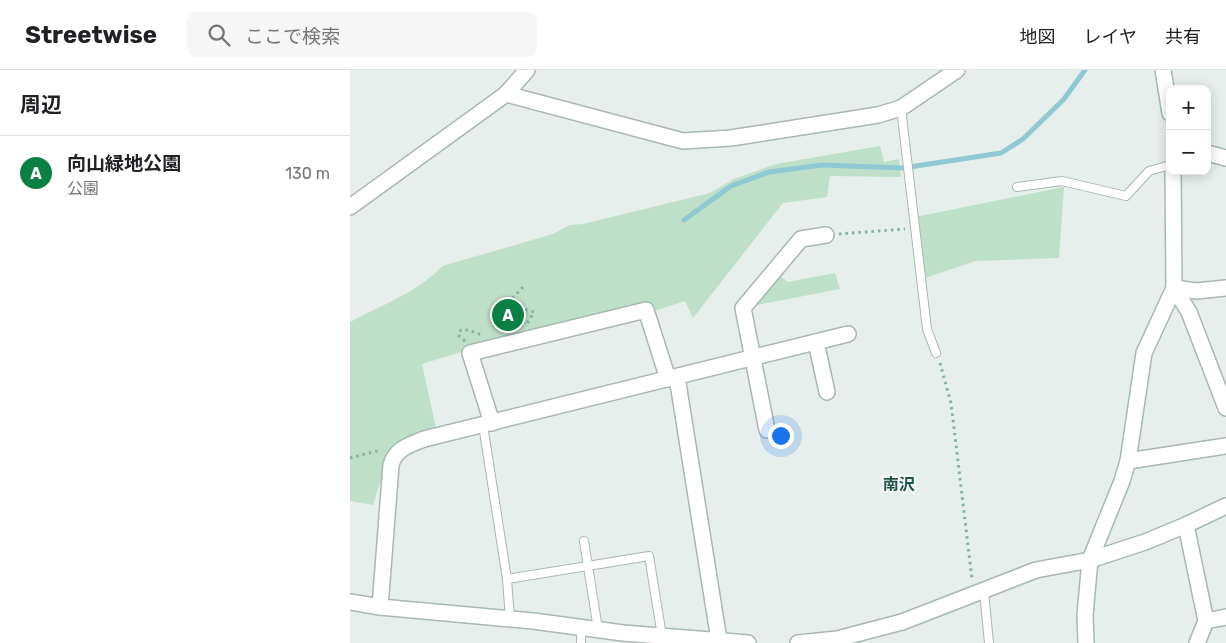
<!DOCTYPE html>
<html lang="ja">
<meta charset="utf-8">
<style>
body{margin:0;font-family:Rubik,"Noto Sans JP",sans-serif;background:#f6f6f6;color:#202124}
.controls{position:absolute;right:15px;top:15px;display:grid;overflow:hidden;border-radius:10px;box-shadow:0 2px 12px #0003}
.controls button{width:45px;height:45px;display:grid;place-items:center;padding:0;border:0;border-bottom:1px solid #e0e0e0;background:#fff;color:#202124;font:25px sans-serif}
.you{position:absolute;left:430px;top:365px;width:18px;height:18px;margin:-12px;border:4px solid #fff;border-radius:50%;background:#1a73e8;box-shadow:0 0 0 8px #1a73e833}
.badge{display:grid;place-items:center;width:32px;height:32px;border-radius:50%;background:#0b8043;color:#fff;font-size:16px;font-weight:700}
.pin{position:absolute;translate:-50% -50%;border:2px solid #fff;box-shadow:0 1px 5px #0006}
.list{margin:0;padding:0;list-style:none}
h2{display:flex;justify-content:space-between;align-items:center;height:65px;margin:0;padding:0 20px;font-size:21px}
h2 small{font-size:16px;font-weight:400;color:#757577}
.list li{display:grid;grid-template-columns:32px 1fr auto;gap:15px;align-items:center;box-sizing:border-box;height:75px;padding:0 20px;border-top:1px solid #e0e0e0}
.list b{display:block;font-size:19px;white-space:nowrap}
.list p{margin:0;font-size:16px;white-space:nowrap;color:#757577}
.list em{font-size:16px;font-style:normal;color:#757577}
.icon{flex:none;width:28px;height:28px;fill:none;stroke:currentColor;stroke-width:2;stroke-linecap:round;stroke-linejoin:round}
.map{position:relative;flex:none;width:876px;height:573px;overflow:hidden}
header{display:flex;align-items:center;gap:30px;box-sizing:border-box;height:70px;padding:0 25px;background:#fff;border-bottom:1px solid #e0e0e0}
header strong{font-size:24px}
nav{display:flex;gap:28px;margin-inline-start:auto;font-size:18px}
.search{width:350px;height:45px;background:#f6f6f6;display:flex;align-items:center;gap:12px;box-sizing:border-box;padding:0 18px;border-radius:10px;color:#757577;font-size:19px}
main{display:flex}
aside{flex:1;background:#fff}
.map>svg:first-child{display:block}
.green{fill:#bfe0c8}
.lines{fill:none;stroke-linecap:round;stroke-linejoin:round}
.stream{stroke:#8ec9d4;stroke-width:5}
.lane-casing{stroke:#a8b8b2;stroke-width:10}
.street-casing{stroke:#a8b8b2;stroke-width:18}
.secondary-casing{stroke:#a4bbb3;stroke-width:18}
.path{stroke:#86b3a5;stroke-width:3;stroke-dasharray:2.5 4;stroke-linecap:butt}
.lane{stroke:#fff;stroke-width:8}
.street{stroke:#fff;stroke-width:15}
.secondary{stroke:#fff;stroke-width:15}
.labels{text-anchor:middle;stroke-width:4;stroke-linejoin:round;paint-order:stroke}
.quarter-label{font-size:16px;font-weight:bold;fill:#1f5548;stroke:#f7fbf9}
</style>
<header>
<strong>Streetwise</strong>
<div class="search"><svg class="icon" aria-label="search" viewBox="0 0 24 24"><circle cx="10" cy="10" r="6"/><path d="M15 15l6 6"/></svg>ここで検索</div>
<nav><a>地図</a><a>レイヤ</a><a>共有</a></nav>
</header>
<main>
<aside>
<h2>周辺<small></small></h2>
<ul class="list">
<li><span class="badge">A</span><div><b>向山緑地公園</b><p>公園</p></div><em>130 m</em></li>
</ul>
</aside>
<div class="map">
<svg width="876" height="573" viewBox="0 0 876 573">
<rect width="100%" height="100%" fill="#e6efeb"/>
<!-- green -->
<g class="green">
<path d="M 530,76 L 534,92 L 549,89 L 551,107 L 480,106 L 477,127 L 433,133 L 343,248 L 335,231 L 301,242 L 141,273 L 72,294 L 86,358 L 39,379 L 32,413 L 30,413 L 23,435 L 0,431 L 0,252 C 28,237 72,220 92,196 L 203,164 L 220,155 L 233,154 L 360,123 L 384,109 L 426,94 Z"/>
<path d="M 714,117 L 709,188 L 626,191 L 575,208 L 565,147 Z"/>
<path d="M 426,203 L 438,212 L 485,203 L 490,219 L 397,237 Z"/>
</g>
<g class="lines">
<!-- stream -->
<path class="stream" d="M 334,150 L 381,116 L 419,102 L 472,95 L 553,98 L 651,83 L 673,69 L 714,29 L 735,0"/>
<!-- lane casing -->
<g class="lane-casing">
<g id="lane">
<path d="M 551,38 L 577,259 L 586,283"/>
<path d="M 667,117 L 712,111 L 776,126 L 799,101 L 820,95"/>
<path d="M 133,355 L 157,509 L 160,549"/>
<path d="M 234,471 L 248,559"/>
<path d="M 157,509 L 299,486 L 312,566"/>
<path d="M 634,521 L 639,573"/>
<path d="M 231,557 L 231,573"/>
</g>
</g>
<!-- street casing -->
<g class="street-casing">
<g id="street">
<path d="M 156,24 L 333,71 L 381,68 L 528,45 L 551,38 L 607,0"/>
<path d="M 857,83 L 876,88"/>
<path d="M 0,137 L 156,24 L 177,0"/>
<path d="M 824,218 L 839,242 L 876,338"/>
<path d="M 824,218 L 846,221 L 876,218"/>
<path d="M 466,272 L 477,322"/>
<path d="M 327,307 L 369,570"/>
<path d="M 142,353 L 120,283 L 296,240 L 318,309"/>
<path d="M 417,360 L 393,238 L 451,169 L 476,165"/>
<path d="M 778,391 L 876,376"/>
<path d="M 836,455 L 856,551 L 847,573"/>
<path d="M 0,532 L 30,537 L 183,551 L 273,563 L 398,573"/>
<path d="M 30,537 L 41,395 C 45,379 59,375 74,369 L 498,264"/>
<path d="M 856,551 L 876,547"/>
<path d="M 448,573 L 487,569 L 552,552 L 686,500 L 740,490 L 795,472 L 836,455 L 876,436"/>
</g>
</g>
<!-- secondary casing -->
<g class="secondary-casing">
<g id="secondary">
<path d="M 813,0 L 820,43"/>
<path d="M 736,573 L 735,545 L 740,490 L 772,411 L 778,391 L 794,283 L 824,218 L 823,101"/>
</g>
</g>
<!-- path -->
<g class="path">
<path d="M 489,164 L 555,159"/>
<path d="M 173,217 L 159,232 L 164,237 L 184,242 L 177,254"/>
<path d="M 115,271 L 108,265 L 111,260 L 118,260 L 132,265"/>
<path d="M 590,293 L 601,333 L 622,509"/>
<path d="M 0,388 L 31,380"/>
</g>
<!-- lane -->
<use href="#lane" class="lane"/>
<!-- street -->
<use href="#street" class="street"/>
<!-- secondary -->
<use href="#secondary" class="secondary"/>
</g>
<g class="labels">
<!-- quarter labels -->
<g class="quarter-label">
<text x="549" y="420">南沢</text>
</g>
</g>
</svg>
<div class="controls">
<button>+</button>
<button>−</button>
</div>
<div class="you"></div>
<div class="pin badge" style="left:158px;top:245px">A</div>
</div>
</main>
